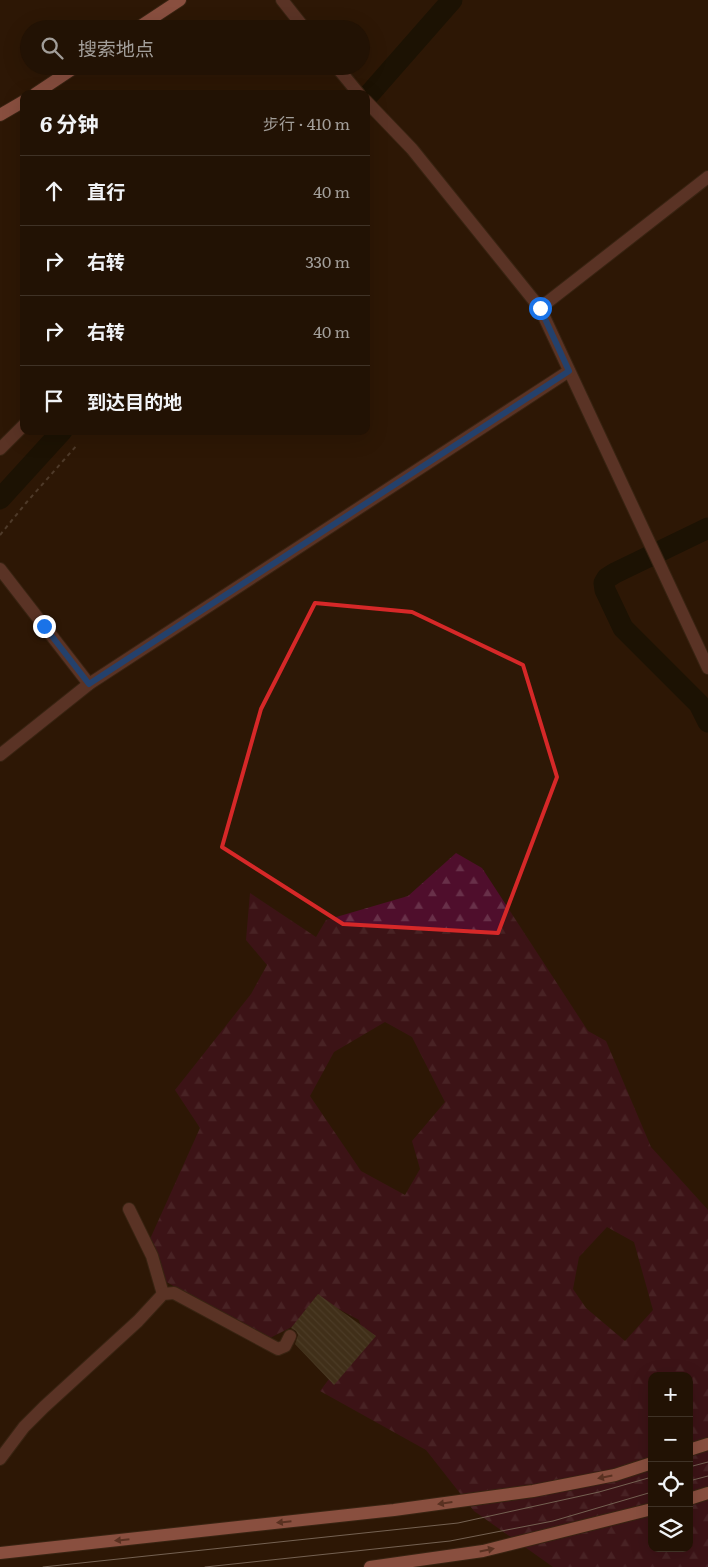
<!DOCTYPE html>
<html lang="zh">
<meta charset="utf-8">
<style>
body{margin:0;font-family:Literata,"Noto Sans SC",serif;background:#2e2013;color:#f1f3f6}
.controls{position:absolute;right:15px;bottom:15px;display:grid;overflow:hidden;border-radius:10px;box-shadow:0 5px 20px #0002}
.controls button{width:45px;height:45px;display:grid;place-items:center;padding:0;border:0;border-bottom:1px solid #3f3226;background:#221204;color:#f1f3f6;font:25px sans-serif}
.stop{position:absolute;width:15px;height:15px;margin:-11px;border:4px solid #1a73e8;border-radius:50%;background:#fff}
.stop.end{background:#1a73e8;border-color:#fff;box-shadow:0 1px 5px #0008}
.list{margin:0;padding:0;list-style:none}
h2{display:flex;justify-content:space-between;align-items:center;height:65px;margin:0;padding:0 20px;font-size:21px}
h2 small{font-size:16px;font-weight:400;color:#a29e9a}
.list li{display:grid;grid-template-columns:32px 1fr auto;gap:15px;align-items:center;box-sizing:border-box;height:70px;padding:0 20px;border-top:1px solid #3f3226}
.list b{display:block;font-size:19px;white-space:nowrap}
.list em{font-size:16px;font-style:normal;color:#a29e9a}
.icon{flex:none;width:28px;height:28px;fill:none;stroke:currentColor;stroke-width:2;stroke-linecap:round;stroke-linejoin:round}
.map{position:relative;flex:none;width:708px;height:1567px;overflow:hidden}
.search{position:absolute;background:#221204;box-shadow:0 5px 20px #0002;left:20px;top:20px;width:350px;height:55px;display:flex;align-items:center;gap:12px;box-sizing:border-box;padding:0 18px;border-radius:28px;color:#a29e9a;font-size:19px}
.panel{position:absolute;background:#221204;box-shadow:0 5px 20px #0002;left:20px;top:90px;width:350px;height:345px;border-radius:10px}
.map>svg:first-child{display:block}
.forest{fill:url(#forest-firs);fill-rule:evenodd}
.lines{fill:none;stroke-linecap:round;stroke-linejoin:round}
.river{stroke:#080c00;stroke-width:21}
.building{fill:url(#building-back-hatch)}
.minor-casing{stroke:#463221;stroke-width:14}
.major-casing{stroke:#463221;stroke-width:14}
.path{stroke:#776455;stroke-width:2;stroke-dasharray:4 4;stroke-linecap:butt}
.minor{stroke:#91544c;stroke-width:12}
.major{stroke:#f89285;stroke-width:12}
.tram{stroke:#cbbbaf;stroke-width:1}
.oneway{fill:#8e5043}
.route{stroke:#1a73e8;stroke-width:6}
.marked{fill:none;stroke:#d62828;stroke-width:4;stroke-linejoin:round}
</style>
<div class="map">
<svg width="708" height="1567" viewBox="0 0 708 1567">
<defs>
<pattern id="forest-firs" width="22" height="20" patternUnits="userSpaceOnUse" patternTransform="scale(1.25)"><rect width="22" height="20" fill="#4f0e2c"/><path d="M5 1l3.5 6h-7zM16 11l3.5 6h-7z" fill="#683049"/></pattern>
<pattern id="building-back-hatch" width="6" height="6" patternUnits="userSpaceOnUse" patternTransform="scale(1.25)"><rect width="6" height="6" fill="#584d31"/><path d="M-1 5l2 2M0 0l6 6M5-1l2 2" fill="none" stroke="#70664e"/></pattern>
</defs>
<rect width="100%" height="100%" fill="#2d1806"/>
<!-- forest -->
<path class="forest" d="M 456,853 L 482,868 L 588,1031 L 606,1041 L 651,1147 L 708,1210 L 708,1567 L 553,1567 L 474,1511 L 426,1450 L 320,1391 L 363,1334 L 359,1320 L 333,1306 L 268,1339 L 154,1275 L 146,1248 L 200,1128 L 175,1090 L 251,994 L 267,965 L 246,940 L 250,893 L 316,937 L 326,920 L 408,896 ZM 385,1022 L 412,1037 L 445,1102 L 412,1141 L 420,1169 L 405,1195 L 361,1171 L 310,1096 L 334,1052 ZM 607,1227 L 634,1242 L 653,1310 L 625,1341 L 586,1308 L 573,1289 L 579,1257 ZM 652,1376 L 689,1376 L 689,1548 L 652,1548 Z"/>
<g class="lines">
<!-- river -->
<g class="river">
<path d="M 366,98 L 452,0"/>
<path d="M 0,499 L 62,431"/>
<path d="M 708,528 L 615,573 L 607,578 L 604,583 L 605,590 L 623,628 L 699,704 L 708,722"/>
</g>
</g>
<!-- building -->
<path class="building" d="M 318,1294 L 376,1336 L 334,1385 L 295,1344 L 298,1335 L 296,1331 L 291,1328 Z"/>
<g class="lines">
<!-- minor casing -->
<g class="minor-casing">
<g id="minor">
<path d="M 282,0 L 305,29"/>
<path d="M 336,66 L 359,94"/>
<path d="M 366,101 L 412,149 L 540,308 L 708,668"/>
<path d="M 540,308 L 708,177"/>
<path d="M 0,449 L 24,425"/>
<path d="M 0,569 L 89,684"/>
<path d="M 0,755 L 89,684 L 569,371"/>
<path d="M 129,1209 L 152,1256 L 163,1294"/>
<path d="M 0,1459 L 24,1427 L 44,1407 L 138,1321 L 163,1294 L 174,1293 L 278,1349 L 285,1346 L 290,1336"/>
</g>
</g>
<!-- major casing -->
<g class="major-casing">
<g id="major">
<path d="M 136,29 L 180,0"/>
<path d="M 35,94 L 77,66"/>
<path d="M 0,115 L 24,101"/>
<path d="M 689,1450 L 708,1444"/>
<path d="M 689,1499 L 708,1493"/>
<path d="M 0,1553 L 394,1510 L 533,1491 L 615,1475 L 652,1463"/>
<path d="M 370,1567 L 483,1551 L 652,1509"/>
</g>
</g>
<!-- path -->
<path class="path" d="M 0,535 L 26,503 L 78,444"/>
<!-- minor -->
<use href="#minor" class="minor"/>
<!-- major -->
<use href="#major" class="major"/>
<!-- tram -->
<g class="tram">
<path d="M 689,1467 L 708,1462"/>
<path d="M 689,1481 L 708,1476"/>
<path d="M 43,1567 L 458,1523 L 599,1492 L 652,1477"/>
<path d="M 205,1567 L 450,1541 L 553,1521 L 652,1492"/>
</g>
</g>
<!-- one-way arrows -->
<defs><path id="oneway-solid" d="M-6-.8H1V-3.2L6.5 0L1 3.2V.8H-6Z" transform="scale(1.25)"/></defs>
<g class="oneway">
<use href="#oneway-solid" transform="translate(605 1477) rotate(169)"/>
<use href="#oneway-solid" transform="translate(445 1503) rotate(172)"/>
<use href="#oneway-solid" transform="translate(284 1522) rotate(174)"/>
<use href="#oneway-solid" transform="translate(122 1540) rotate(174)"/>
<use href="#oneway-solid" transform="translate(487 1550) rotate(-12)"/>
</g>
<g class="lines">
<!-- route -->
<path class="route" d="M 44,626 L 89,684 L 569,371 L 540,308"/>
</g>
<!-- marked area -->
<path d="M0 0H708V1567H0ZM 315,603 L 412,612 L 523,665 L 557,777 L 498,933 L 343,924 L 222,847 L 261,709 Z" fill="#2d1806" fill-opacity=".55" fill-rule="evenodd"/>
<path class="marked" d="M 315,603 L 412,612 L 523,665 L 557,777 L 498,933 L 343,924 L 222,847 L 261,709 Z"/>
</svg>
<div class="controls">
<button>+</button>
<button>−</button>
<button><svg class="icon" aria-label="locate" viewBox="0 0 24 24"><circle cx="12" cy="12" r="6"/><path d="M12 2v4M12 18v4M2 12h4M18 12h4"/></svg></button>
<button><svg class="icon" aria-label="layers" viewBox="0 0 24 24"><path d="M12 4l9 5-9 5-9-5zM3 14l9 5 9-5"/></svg></button>
</div>
<div class="stop" style="left:540px;top:308px"></div>
<div class="stop end" style="left:44px;top:626px"></div>
<div class="search"><svg class="icon" aria-label="search" viewBox="0 0 24 24"><circle cx="10" cy="10" r="6"/><path d="M15 15l6 6"/></svg>搜索地点</div>
<section class="panel">
<h2>6 分钟<small>步行 · 410 m</small></h2>
<ul class="list">
<li><svg class="icon" aria-label="ahead" viewBox="0 0 24 24"><path d="M12 20V5M6 11l6-6 6 6"/></svg><div><b>直行</b></div><em>40 m</em></li>
<li><svg class="icon" aria-label="right" viewBox="0 0 24 24"><path d="M7 20v-9h11M14 6l5 5-5 5"/></svg><div><b>右转</b></div><em>330 m</em></li>
<li><svg class="icon" aria-label="right" viewBox="0 0 24 24"><path d="M7 20v-9h11M14 6l5 5-5 5"/></svg><div><b>右转</b></div><em>40 m</em></li>
<li><svg class="icon" aria-label="arrive" viewBox="0 0 24 24"><path d="M6 21V4h12l-3 4 3 4H6"/></svg><div><b>到达目的地</b></div></li>
</ul>
</section>
</div>
